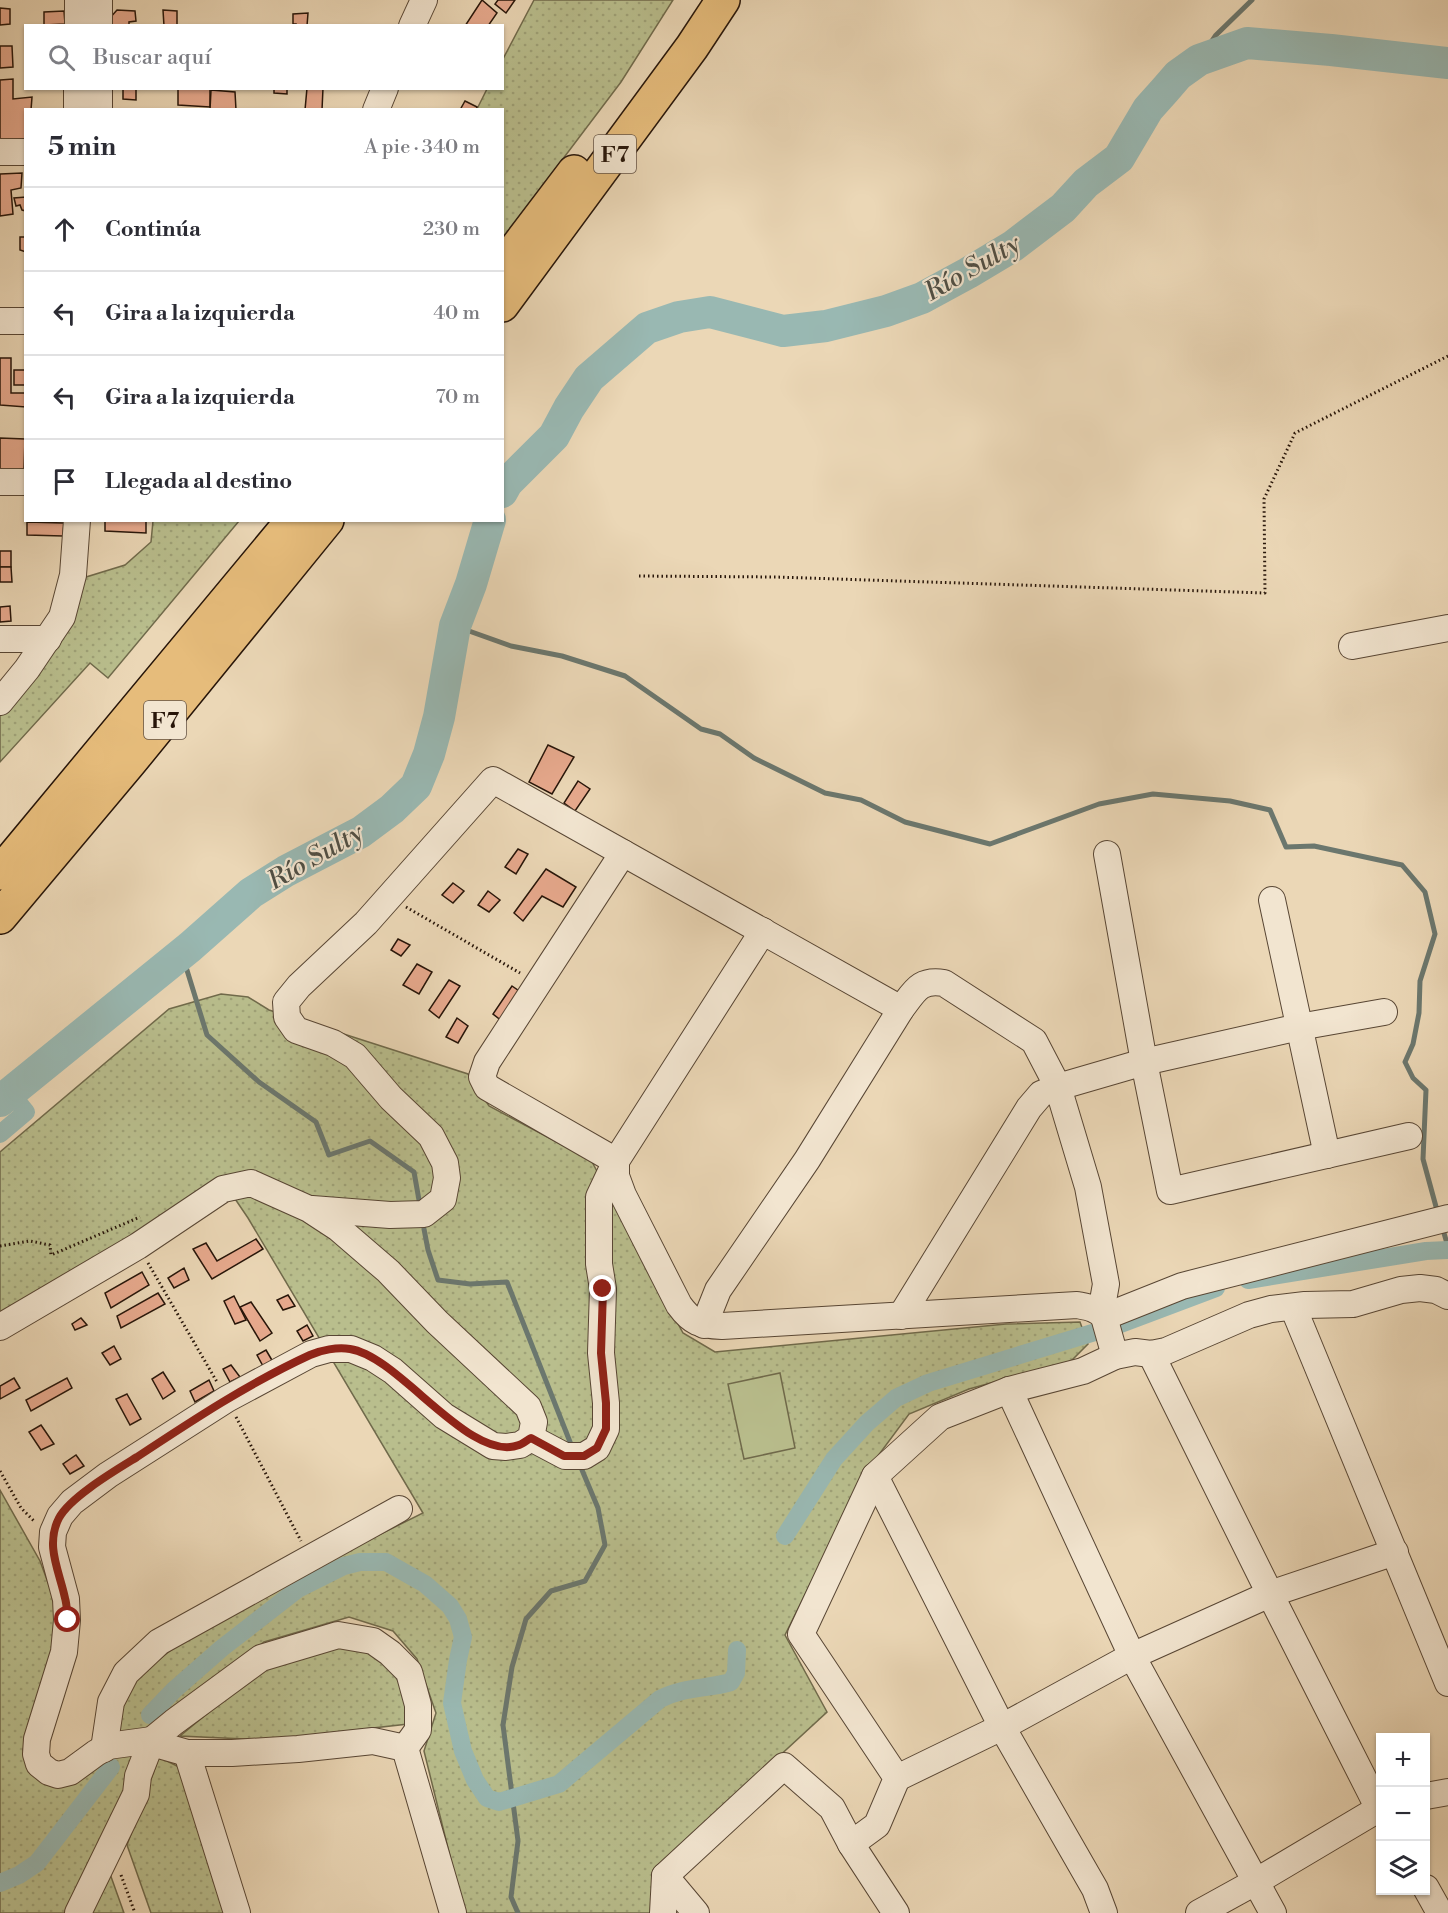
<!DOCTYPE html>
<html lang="es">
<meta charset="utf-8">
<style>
body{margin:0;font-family:"Libre Bodoni",serif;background:#f2f2f3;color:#2b2b33}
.controls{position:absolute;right:18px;bottom:18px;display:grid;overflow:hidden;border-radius:0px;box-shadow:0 2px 4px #0004}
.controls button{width:54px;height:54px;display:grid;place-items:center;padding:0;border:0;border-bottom:2px solid #e1e1e2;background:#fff;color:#2b2b33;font:30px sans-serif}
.stop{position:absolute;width:18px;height:18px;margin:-14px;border:4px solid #8f2418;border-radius:50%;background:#fff}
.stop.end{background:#8f2418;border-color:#fff;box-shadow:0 2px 6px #0008}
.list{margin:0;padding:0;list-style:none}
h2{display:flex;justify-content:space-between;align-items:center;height:78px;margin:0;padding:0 24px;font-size:26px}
h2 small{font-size:20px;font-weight:400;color:#7c7c81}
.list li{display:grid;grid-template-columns:39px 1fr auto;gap:18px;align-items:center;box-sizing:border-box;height:84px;padding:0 24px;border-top:2px solid #e1e1e2}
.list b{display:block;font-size:22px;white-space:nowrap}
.list em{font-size:20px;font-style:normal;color:#7c7c81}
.icon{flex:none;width:33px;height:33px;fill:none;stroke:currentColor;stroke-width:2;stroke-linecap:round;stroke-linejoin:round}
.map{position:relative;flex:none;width:1448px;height:1913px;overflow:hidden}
.search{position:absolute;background:#fff;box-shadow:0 2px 4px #0004;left:24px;top:24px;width:480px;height:66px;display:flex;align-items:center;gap:15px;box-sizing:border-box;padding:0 21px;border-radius:0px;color:#7c7c81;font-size:22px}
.panel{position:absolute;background:#fff;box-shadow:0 2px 4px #0004;left:24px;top:108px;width:480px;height:414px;border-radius:0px}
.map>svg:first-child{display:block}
.grass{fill:url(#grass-dots);stroke:#706a4b;stroke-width:1.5}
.green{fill:#b9be8d;stroke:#706a4b;stroke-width:1.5}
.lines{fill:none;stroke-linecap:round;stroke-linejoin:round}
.stream{stroke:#6b776e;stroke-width:5}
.canal{stroke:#99b8b2;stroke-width:18}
.river{stroke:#99b8b2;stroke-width:32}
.building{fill:#e7a98d;stroke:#271509;stroke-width:1.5}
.minor-casing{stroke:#584634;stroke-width:28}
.highway-casing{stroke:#271509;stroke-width:36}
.path{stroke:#271509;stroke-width:3;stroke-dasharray:1.5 3;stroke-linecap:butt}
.minor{stroke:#f2e5d0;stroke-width:26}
.highway{stroke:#e6bc7b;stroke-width:33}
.route{stroke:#8f2418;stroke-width:8}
.labels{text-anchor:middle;stroke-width:4.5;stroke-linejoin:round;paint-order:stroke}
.shield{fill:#f2e5d0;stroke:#645345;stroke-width:1.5}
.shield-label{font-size:22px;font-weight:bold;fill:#271509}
.water-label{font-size:26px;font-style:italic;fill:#4f4e44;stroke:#f2e5d0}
</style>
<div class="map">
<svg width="1448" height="1913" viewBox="0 0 1448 1913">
<defs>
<pattern id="grass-dots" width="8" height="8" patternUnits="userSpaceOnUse" patternTransform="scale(1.5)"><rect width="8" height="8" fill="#b9be8d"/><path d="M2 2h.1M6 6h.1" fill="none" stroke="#9fa278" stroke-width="1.8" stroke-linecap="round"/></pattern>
</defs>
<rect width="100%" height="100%" fill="#ebd7b6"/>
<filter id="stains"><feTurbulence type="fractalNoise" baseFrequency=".00333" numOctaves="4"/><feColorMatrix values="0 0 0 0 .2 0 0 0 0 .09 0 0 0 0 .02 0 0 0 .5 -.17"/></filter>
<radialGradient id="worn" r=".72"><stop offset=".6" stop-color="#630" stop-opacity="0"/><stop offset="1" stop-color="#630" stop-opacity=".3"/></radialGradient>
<!-- grass -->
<g class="grass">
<path d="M 534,0 L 673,0 L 621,82 L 503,238 L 502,110 L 477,109 L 487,89 L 502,88 L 503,59 Z"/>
<path d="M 153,521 L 239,521 L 108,678 L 90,663 L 0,762 L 0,715 L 9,705 L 83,578 L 125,565 L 151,542 Z"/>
<path d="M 221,994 L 248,997 L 269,1010 L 468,1074 L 489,1106 L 591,1160 L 683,1333 L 715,1352 L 1006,1324 L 1080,1322 L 1088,1344 L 1071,1361 L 969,1389 L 909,1414 L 866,1472 L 785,1635 L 827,1712 L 656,1870 L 654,1913 L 464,1913 L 424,1751 L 436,1713 L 417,1659 L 393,1631 L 349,1617 L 264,1642 L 154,1729 L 118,1738 L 114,1715 L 137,1677 L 185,1639 L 314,1567 L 423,1513 L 248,1218 L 221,1178 L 0,1319 L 0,1152 L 169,1009 Z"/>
<path d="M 0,1490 L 40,1561 L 57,1607 L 59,1641 L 32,1718 L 23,1750 L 35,1770 L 104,1760 L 138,1748 L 126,1796 L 66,1913 L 0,1913 Z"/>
<path d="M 353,1642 L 389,1664 L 408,1700 L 408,1724 L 267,1740 L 180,1736 L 270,1662 Z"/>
<path d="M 159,1757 L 185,1770 L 225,1913 L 151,1913 L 127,1845 Z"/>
<path d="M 109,1871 L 124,1913 L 90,1913 Z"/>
</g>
<!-- green -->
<path class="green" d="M 780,1373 L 795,1448 L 744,1459 L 728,1384 Z"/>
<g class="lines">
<!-- stream -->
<g class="stream">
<path d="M 1199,60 L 1216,35 L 1252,0"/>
<path d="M 455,626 L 511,646 L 562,656 L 625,676 L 701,729 L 720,734 L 754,758 L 825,793 L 861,800 L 905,822 L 990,844 L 1099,804 L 1153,794 L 1230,801 L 1270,810 L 1286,847 L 1314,846 L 1402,865 L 1425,892 L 1435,934 L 1420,981 L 1419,1013 L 1413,1044 L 1405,1062 L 1413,1078 L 1426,1090 L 1423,1159 L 1438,1214"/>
<path d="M 182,954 L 207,1035 L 259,1082 L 316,1122 L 329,1155 L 370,1141 L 414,1172 L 419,1200"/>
<path d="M 1442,1226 L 1448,1247"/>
<path d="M 424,1229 L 428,1250 L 438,1280 L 470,1284 L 507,1282 L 572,1447"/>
<path d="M 518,1913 L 511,1897 L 518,1841 L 503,1725 L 512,1667 L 526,1619 L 551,1591 L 585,1581 L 605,1545 L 598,1508 L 582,1470"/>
</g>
<!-- canal -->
<g class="canal">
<path d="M 0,1134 L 26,1112 L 10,1092"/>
<path d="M 1248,1280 L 1426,1251 L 1448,1250"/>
<path d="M 785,1536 L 834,1459 L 867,1423 L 896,1398 L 928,1383 L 1115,1326 L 1216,1288"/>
<path d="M 150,1715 L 174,1690 L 222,1648 L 298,1589 L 344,1566 L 360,1562 L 386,1562 L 425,1584 L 450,1606 L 458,1619 L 463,1637 L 458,1660 L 452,1703 L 463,1751 L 475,1780 L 487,1798 L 499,1802 L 559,1784 L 660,1699 C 683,1687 707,1689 731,1682 L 736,1673 L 737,1650"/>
<path d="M 0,1883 L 19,1875 L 37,1863 L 111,1767"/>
</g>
<!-- river -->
<g class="river">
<path d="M 502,492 L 507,483 L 554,436 L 569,408 L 589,378 L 647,328 L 679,317 L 710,312 L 783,331 L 826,326 L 886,311 L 922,298 L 968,273 L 1013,246 L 1063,208 L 1086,183 L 1119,158 L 1148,109 L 1165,90 L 1178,75 L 1199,60 L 1247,43 L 1331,50 L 1448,63"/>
<path d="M 0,1101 L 190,947 L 251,893 L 286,871 L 361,832 L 392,809 L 416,786 L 429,754 L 439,717 L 455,626 L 471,584 L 490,520"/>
</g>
</g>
<!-- building -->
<g class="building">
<path d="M 482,0 L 497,13 L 488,26 L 465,26 Z"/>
<path d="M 498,0 L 515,0 L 506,13 L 495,4 Z"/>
<path d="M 0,8 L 10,9 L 10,24 L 0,25 Z"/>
<path d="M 117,10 L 135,11 L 136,21 L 129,22 L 129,26 L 109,26 L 109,19 Z"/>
<path d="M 163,10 L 177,11 L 177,26 L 164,26 Z"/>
<path d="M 64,11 L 65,24 L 44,25 L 44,12 Z"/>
<path d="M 308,13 L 307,26 L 296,26 L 296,24 L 293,24 L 293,14 Z"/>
<path d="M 0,46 L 12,46 L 13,67 L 0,68 Z"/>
<path d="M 13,79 L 13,99 L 32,97 L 31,110 L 26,110 L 26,139 L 0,139 L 0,80 Z"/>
<path d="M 123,88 L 136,88 L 136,100 L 123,99 Z"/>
<path d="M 178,88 L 210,88 L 210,107 L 178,105 Z"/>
<path d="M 274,88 L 287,88 L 287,94 L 274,93 Z"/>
<path d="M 307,88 L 323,88 L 322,110 L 305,110 Z"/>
<path d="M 211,90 L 235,92 L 236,110 L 210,110 Z"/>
<path d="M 465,101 L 477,107 L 476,110 L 460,110 Z"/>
<path d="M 22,173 L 21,188 L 11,190 L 13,214 L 0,216 L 0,174 Z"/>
<path d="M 26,197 L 26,211 L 22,210 L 20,205 L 16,206 L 14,198 Z"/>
<path d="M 20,237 L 26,237 L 26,252 L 20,250 Z"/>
<path d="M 0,358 L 11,358 L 11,393 L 26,393 L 26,407 L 0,405 Z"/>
<rect x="14" y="370" width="12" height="15"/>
<path d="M 0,438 L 25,439 L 24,471 L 0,470 Z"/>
<path d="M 105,520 L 146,520 L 146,533 L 105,531 Z"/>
<path d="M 27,522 L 64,523 L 63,536 L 27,535 Z"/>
<rect x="0" y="551" width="11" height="16"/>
<path d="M 0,567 L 11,567 L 12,582 L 0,582 Z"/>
<path d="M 10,606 L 11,621 L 0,622 L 0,607 Z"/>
<path d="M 548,745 L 574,757 L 552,794 L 529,782 Z"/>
<path d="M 578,781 L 590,789 L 575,811 L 564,803 Z"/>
<path d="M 518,849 L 528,854 L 516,874 L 505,867 Z"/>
<path d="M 546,869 L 576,887 L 563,907 L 542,896 L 523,921 L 514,913 Z"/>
<path d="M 453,883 L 464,891 L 453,903 L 442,895 Z"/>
<path d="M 488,891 L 500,900 L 489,912 L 478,905 Z"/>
<path d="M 398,939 L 410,945 L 401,956 L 391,950 Z"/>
<path d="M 417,964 L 432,972 L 419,994 L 403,985 Z"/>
<path d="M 449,980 L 460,986 L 439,1018 L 429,1010 Z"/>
<path d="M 512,986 L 522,993 L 503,1022 L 493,1014 Z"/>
<path d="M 457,1018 L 468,1026 L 458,1043 L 446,1037 Z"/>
<path d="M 256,1239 L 263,1249 L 212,1279 L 193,1249 L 206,1243 L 217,1261 Z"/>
<path d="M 184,1268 L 189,1280 L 174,1288 L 168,1278 Z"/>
<path d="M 142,1272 L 149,1285 L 111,1308 L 105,1293 Z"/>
<path d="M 158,1293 L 165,1304 L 121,1328 L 117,1316 Z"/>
<path d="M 288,1295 L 295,1306 L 283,1310 L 277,1300 Z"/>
<path d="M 234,1296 L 246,1320 L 235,1324 L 224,1301 Z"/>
<path d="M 251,1302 L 272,1333 L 260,1341 L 240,1307 Z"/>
<path d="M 81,1318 L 87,1325 L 75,1330 L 72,1324 Z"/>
<path d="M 307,1325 L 313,1336 L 303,1341 L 297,1331 Z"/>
<path d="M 114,1346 L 121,1359 L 110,1365 L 102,1353 Z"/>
<path d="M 266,1350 L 273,1362 L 263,1366 L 257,1355 Z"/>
<path d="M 231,1365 L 240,1377 L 230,1382 L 223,1369 Z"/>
<path d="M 163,1372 L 175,1391 L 163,1399 L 152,1379 Z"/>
<path d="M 14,1378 L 20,1388 L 0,1399 L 0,1386 Z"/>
<path d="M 67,1378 L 72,1388 L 31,1411 L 26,1400 Z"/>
<path d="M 209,1380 L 214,1391 L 195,1402 L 190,1391 Z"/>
<path d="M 127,1394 L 141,1419 L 130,1425 L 116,1399 Z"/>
<path d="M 41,1425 L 54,1444 L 41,1450 L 29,1432 Z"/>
<path d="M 76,1455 L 84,1466 L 70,1474 L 63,1464 Z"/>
</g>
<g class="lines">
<!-- minor casing -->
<g class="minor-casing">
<g id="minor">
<path d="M 78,26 L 78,0"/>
<path d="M 99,26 L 99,0"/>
<path d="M 412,26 L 424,0"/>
<path d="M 77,110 L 77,88"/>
<path d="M 99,110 L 99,88"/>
<path d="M 376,110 L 385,88"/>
<path d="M 0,152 L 26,152"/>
<path d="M 0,321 L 26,321"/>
<path d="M 0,482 L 26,482"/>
<path d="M 0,639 L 48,639"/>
<path d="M 1352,646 L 1448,628"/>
<path d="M 0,702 L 27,669 L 62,617 L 73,575 L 77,520"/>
<path d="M 1107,854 L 1144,1062 L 1170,1191 L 1409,1136"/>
<path d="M 1272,900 L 1327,1155"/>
<path d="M 616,1161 L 616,1176 L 623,1195 L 679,1305 C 692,1323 700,1325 722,1326 L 1077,1305 C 1087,1307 1097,1308 1104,1317 L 1115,1356"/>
<path d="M 616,1161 L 487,1087 L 482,1077 L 487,1062 L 623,853"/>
<path d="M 312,1209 L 390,1215 L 424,1214 L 443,1199 L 447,1178 L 445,1163 L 431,1136 L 391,1098 L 355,1056 L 333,1043 L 296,1030 L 287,1017 L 286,1002 L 299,986 L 366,923 L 493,780 L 901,1009"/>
<path d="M 1293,1307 L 1448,1683"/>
<path d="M 901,1316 L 1029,1108 L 1041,1094 L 1058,1087 L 1144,1062 L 1299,1027 L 1384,1012"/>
<path d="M 1104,1317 L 1182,1286 L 1448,1218"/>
<path d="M 704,1325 L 718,1290 L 807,1160 L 901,1009 C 915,991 919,979 944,983 L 1034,1041 L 1058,1087 L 1088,1187 L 1106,1284 L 1101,1312"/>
<path d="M 0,1327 L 138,1246 L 223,1189 L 251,1183 L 309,1209 L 338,1228 L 388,1271 L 437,1322 L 528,1407 L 534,1422 L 531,1438 L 520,1445 L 506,1447 L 493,1446 L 444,1416 L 393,1371 L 373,1358 L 351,1349 L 329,1349 L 311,1354 L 227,1399 L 108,1475 L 72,1502 L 60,1516 L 53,1532 L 52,1547 L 66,1599 L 67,1620 L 64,1652 L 37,1739 L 36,1754 L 39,1764 L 49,1772 L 58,1775 L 70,1772 L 96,1753 L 108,1746 L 152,1740 L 159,1745 L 187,1753 L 232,1753 L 298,1749 L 373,1741 L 405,1748 L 453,1913"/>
<path d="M 1151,1354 L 1270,1594 L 1380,1811"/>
<path d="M 1009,1390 L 1132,1656 L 1273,1913"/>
<path d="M 531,1438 L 565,1456 L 584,1456 L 597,1448 L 606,1429 L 606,1403 L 601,1353 L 603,1289 L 599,1264 L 599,1197 L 616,1161 L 763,931"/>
<path d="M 875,1476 L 1002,1727 L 1095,1889 L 1104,1913"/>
<path d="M 104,1749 L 111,1702 L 126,1673 L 159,1642 L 399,1509"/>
<path d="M 187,1753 L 237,1913"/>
<path d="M 897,1778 L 1002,1727 L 1132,1656 L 1270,1594 L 1395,1552"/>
<path d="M 1426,1796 L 1448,1792"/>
<path d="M 851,1844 L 896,1913"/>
<path d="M 665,1876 L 696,1913"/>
<path d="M 1426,1888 L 1440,1913"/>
<path d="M 78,1913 L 136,1794 L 138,1776 L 152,1740 L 174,1722 L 261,1658 L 338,1635 L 373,1641 L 390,1653 L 409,1672 L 418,1705 L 418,1730 L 405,1748"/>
<path d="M 663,1913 L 665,1876 L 784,1766 L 832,1808 L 851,1844 L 877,1825 L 897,1778 L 801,1634 L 875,1476 L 940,1417 L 1009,1390 L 1083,1371 L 1115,1356 L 1135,1352 L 1151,1354 L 1166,1351 L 1249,1315 L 1271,1309 L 1305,1305 L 1353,1304 L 1401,1290 L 1420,1288 L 1436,1290 L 1448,1296"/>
<path d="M 1199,1913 L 1257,1881 L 1380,1808"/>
</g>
</g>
<!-- highway casing -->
<g class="highway-casing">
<g id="highway">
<path d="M 502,267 L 574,172"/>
<path d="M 502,305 L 692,47 L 723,0"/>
<path d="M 0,873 L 293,520"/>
<path d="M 0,917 L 130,762 L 327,520"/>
</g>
</g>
<!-- path -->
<g class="path">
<path d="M 639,576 L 776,577 L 1265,593 L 1264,499 L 1295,433 L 1448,356"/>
<path d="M 406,907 L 520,973"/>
<path d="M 0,1246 L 30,1241 L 50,1245 L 51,1255 L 140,1217"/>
<path d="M 148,1263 L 217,1382"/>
<path d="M 236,1417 L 301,1541"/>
<path d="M 0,1471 L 21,1508 L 34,1521"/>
<path d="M 121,1875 L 135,1913"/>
</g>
<!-- minor -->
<use href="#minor" class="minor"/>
<!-- highway -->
<use href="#highway" class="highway"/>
</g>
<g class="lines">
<!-- route -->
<path class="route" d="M 68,1620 C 67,1613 67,1605 65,1598 C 59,1570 45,1545 59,1518 C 70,1497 116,1470 137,1457 C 193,1420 249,1383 310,1355 C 321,1350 337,1347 350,1349 C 399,1356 470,1464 519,1445 C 523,1444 527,1440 531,1438 L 564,1456 L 584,1456 L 597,1448 L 606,1429 L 606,1403 L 601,1353 L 603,1289"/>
</g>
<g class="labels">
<!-- shield labels -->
<g class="shield">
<rect x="594" y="135" width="42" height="38" rx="4.5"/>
<rect x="144" y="701" width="42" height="38" rx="4.5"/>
</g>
<g class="shield-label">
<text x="615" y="162">F7</text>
<text x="165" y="728">F7</text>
</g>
<!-- water labels -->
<g class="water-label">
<text transform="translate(972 267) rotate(-30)" y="9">Río Sulty</text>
<text transform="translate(315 856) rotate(-30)" y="9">Río Sulty</text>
</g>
</g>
<rect width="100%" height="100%" filter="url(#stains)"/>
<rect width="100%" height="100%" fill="url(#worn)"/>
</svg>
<div class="controls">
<button>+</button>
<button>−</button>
<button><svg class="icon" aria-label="layers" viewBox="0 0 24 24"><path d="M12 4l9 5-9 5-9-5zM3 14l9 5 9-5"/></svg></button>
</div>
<div class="stop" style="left:68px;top:1620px"></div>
<div class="stop end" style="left:603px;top:1289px"></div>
<div class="search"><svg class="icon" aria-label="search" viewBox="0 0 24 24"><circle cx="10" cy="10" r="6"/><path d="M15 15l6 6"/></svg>Buscar aquí</div>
<section class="panel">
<h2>5 min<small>A pie · 340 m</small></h2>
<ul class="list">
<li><svg class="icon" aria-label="ahead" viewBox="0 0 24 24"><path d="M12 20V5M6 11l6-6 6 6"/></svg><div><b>Continúa</b></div><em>230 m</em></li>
<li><svg class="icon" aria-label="left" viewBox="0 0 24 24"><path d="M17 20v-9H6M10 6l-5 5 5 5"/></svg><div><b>Gira a la izquierda</b></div><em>40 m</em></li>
<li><svg class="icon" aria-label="left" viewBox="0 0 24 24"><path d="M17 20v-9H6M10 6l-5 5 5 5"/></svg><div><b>Gira a la izquierda</b></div><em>70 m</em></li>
<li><svg class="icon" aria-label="arrive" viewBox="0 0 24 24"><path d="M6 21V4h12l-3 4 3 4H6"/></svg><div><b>Llegada al destino</b></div></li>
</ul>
</section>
</div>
